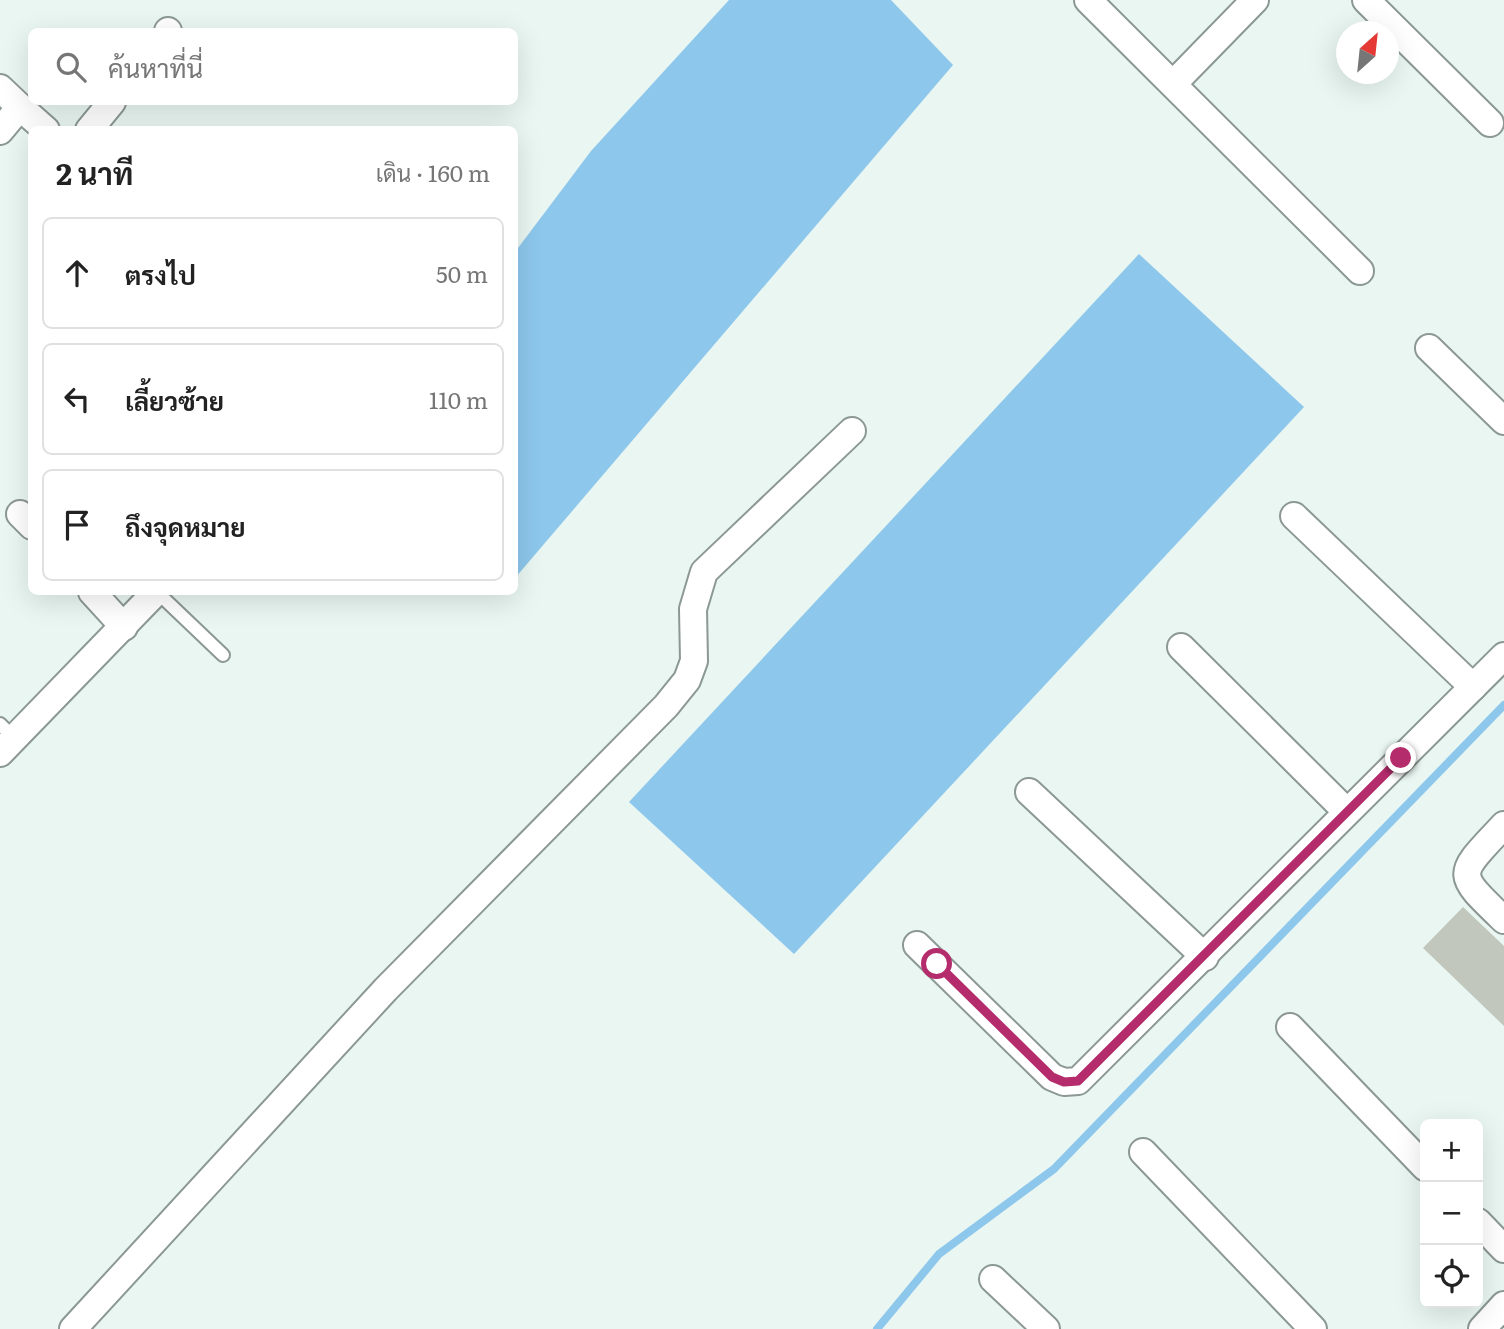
<!DOCTYPE html>
<html lang="th">
<meta charset="utf-8">
<style>
body{margin:0;font-family:Literata,Sarabun,serif;background:#f6f6f6;color:#222}
.controls{position:absolute;right:21px;bottom:21px;display:grid;overflow:hidden;border-radius:10px;box-shadow:0 7px 28px #0002}
.controls button{width:63px;height:63px;display:grid;place-items:center;padding:0;border:0;border-bottom:2px solid #e0e0e0;background:#fff;color:#222;font:35px sans-serif}
.compass{position:absolute;left:1336px;top:21px;width:63px;height:63px;border-radius:50%;background:#fff;box-shadow:0 7px 28px #0002;rotate:27deg}
.stop{position:absolute;width:21px;height:21px;margin:-16px;border:5px solid #b52c6d;border-radius:50%;background:#fff}
.stop.end{background:#b52c6d;border-color:#fff;box-shadow:0 2px 7px #0008}
.list{margin:0;padding:0;list-style:none}
h2{display:flex;justify-content:space-between;align-items:center;height:91px;margin:0;padding:0 28px;font-size:30px}
h2 small{font-size:23px;font-weight:400;color:#767676}
.list li{display:grid;grid-template-columns:46px 1fr auto;gap:21px;align-items:center;box-sizing:border-box;height:112px;margin:0 14px 14px;padding:0 14px;border:2px solid #e0e0e0;border-radius:10px}
.list b{display:block;font-size:26px;white-space:nowrap}
.list em{font-size:23px;font-style:normal;color:#767676}
.icon{flex:none;width:38px;height:38px;fill:none;stroke:currentColor;stroke-width:2;stroke-linecap:round;stroke-linejoin:round}
.map{position:relative;flex:none;width:1504px;height:1329px;overflow:hidden}
.search{position:absolute;background:#fff;box-shadow:0 7px 28px #0002;left:28px;top:28px;width:490px;height:77px;display:flex;align-items:center;gap:18px;box-sizing:border-box;padding:0 24px;border-radius:10px;color:#767676;font-size:26px}
.panel{position:absolute;background:#fff;box-shadow:0 7px 28px #0002;left:28px;top:126px;width:490px;height:469px;border-radius:10px}
.map>svg:first-child{display:block}
.water{fill:#8dc7ec}
.lines{fill:none;stroke-linecap:round;stroke-linejoin:round}
.stream{stroke:#8dc7ec;stroke-width:8}
.building{fill:#c1c7bd}
.service-casing{stroke:#8c9893;stroke-width:16}
.minor-casing{stroke:#8c9893;stroke-width:30}
.service{stroke:#fff;stroke-width:12}
.minor{stroke:#fff;stroke-width:26}
.route{stroke:#b52c6d;stroke-width:9}
</style>
<div class="map">
<svg width="1504" height="1329" viewBox="0 0 1504 1329">
<rect width="100%" height="100%" fill="#e9f6f1"/>
<!-- water -->
<g class="water">
<path d="M 729,0 L 891,0 L 953,65 L 515,578 L 515,252 L 591,151 Z"/>
<path d="M 1139,254 L 1304,407 L 794,954 L 629,802 Z"/>
</g>
<g class="lines">
<!-- stream -->
<path class="stream" d="M 877,1329 L 939,1254 L 1054,1169 L 1504,705"/>
</g>
<!-- building -->
<path class="building" d="M 1463,907 L 1504,946 L 1504,1026 L 1423,948 Z"/>
<g class="lines">
<!-- service casing -->
<g class="service-casing">
<g id="service">
<path d="M 157,592 L 223,655"/>
<path d="M 0,724 L 14,738"/>
</g>
</g>
<!-- minor casing -->
<g class="minor-casing">
<g id="minor">
<path d="M 1088,0 L 1360,271"/>
<path d="M 1366,0 L 1490,123"/>
<path d="M 168,32 L 168,31"/>
<path d="M 1174,83 L 1255,0"/>
<path d="M 0,88 L 20,107 L 0,131"/>
<path d="M 20,107 L 46,130"/>
<path d="M 89,130 L 112,102"/>
<path d="M 1429,348 L 1504,421"/>
<path d="M 20,514 L 32,526"/>
<path d="M 1294,516 L 1473,687"/>
<path d="M 92,592 L 124,627"/>
<path d="M 1181,647 L 1346,811"/>
<path d="M 0,753 L 156,592"/>
<path d="M 1029,792 L 1205,957"/>
<path d="M 1504,825 C 1456,876 1454,872 1504,920"/>
<path d="M 917,945 L 1052,1077 L 1064,1082 L 1078,1081 L 1504,656"/>
<path d="M 1290,1027 L 1425,1167"/>
<path d="M 1143,1152 L 1313,1329"/>
<path d="M 1478,1222 L 1504,1249"/>
<path d="M 993,1279 L 1046,1329"/>
<path d="M 73,1329 L 386,989 L 666,706 L 687,680 L 694,661 L 693,609 L 704,572 L 852,431"/>
<path d="M 1482,1329 L 1504,1305"/>
</g>
</g>
<!-- service -->
<use href="#service" class="service"/>
<!-- minor -->
<use href="#minor" class="minor"/>
</g>
<g class="lines">
<!-- route -->
<path class="route" d="M 937,964 L 1052,1077 L 1064,1082 L 1078,1081 L 1401,758"/>
</g>
</svg>
<div class="controls">
<button>+</button>
<button>−</button>
<button><svg class="icon" aria-label="locate" viewBox="0 0 24 24"><circle cx="12" cy="12" r="6"/><path d="M12 2v4M12 18v4M2 12h4M18 12h4"/></svg></button>
</div>
<svg class="compass" viewBox="-18 -18 36 36"><path d="M0-13l5 13h-10z" fill="#e53935"/><path d="M0 13l5-13h-10z" fill="#767676"/></svg>
<div class="stop" style="left:937px;top:964px"></div>
<div class="stop end" style="left:1401px;top:758px"></div>
<div class="search"><svg class="icon" aria-label="search" viewBox="0 0 24 24"><circle cx="10" cy="10" r="6"/><path d="M15 15l6 6"/></svg>ค้นหาที่นี่</div>
<section class="panel">
<h2>2 นาที<small>เดิน · 160 m</small></h2>
<ul class="list">
<li><svg class="icon" aria-label="ahead" viewBox="0 0 24 24"><path d="M12 20V5M6 11l6-6 6 6"/></svg><div><b>ตรงไป</b></div><em>50 m</em></li>
<li><svg class="icon" aria-label="left" viewBox="0 0 24 24"><path d="M17 20v-9H6M10 6l-5 5 5 5"/></svg><div><b>เลี้ยวซ้าย</b></div><em>110 m</em></li>
<li><svg class="icon" aria-label="arrive" viewBox="0 0 24 24"><path d="M6 21V4h12l-3 4 3 4H6"/></svg><div><b>ถึงจุดหมาย</b></div></li>
</ul>
</section>
</div>
